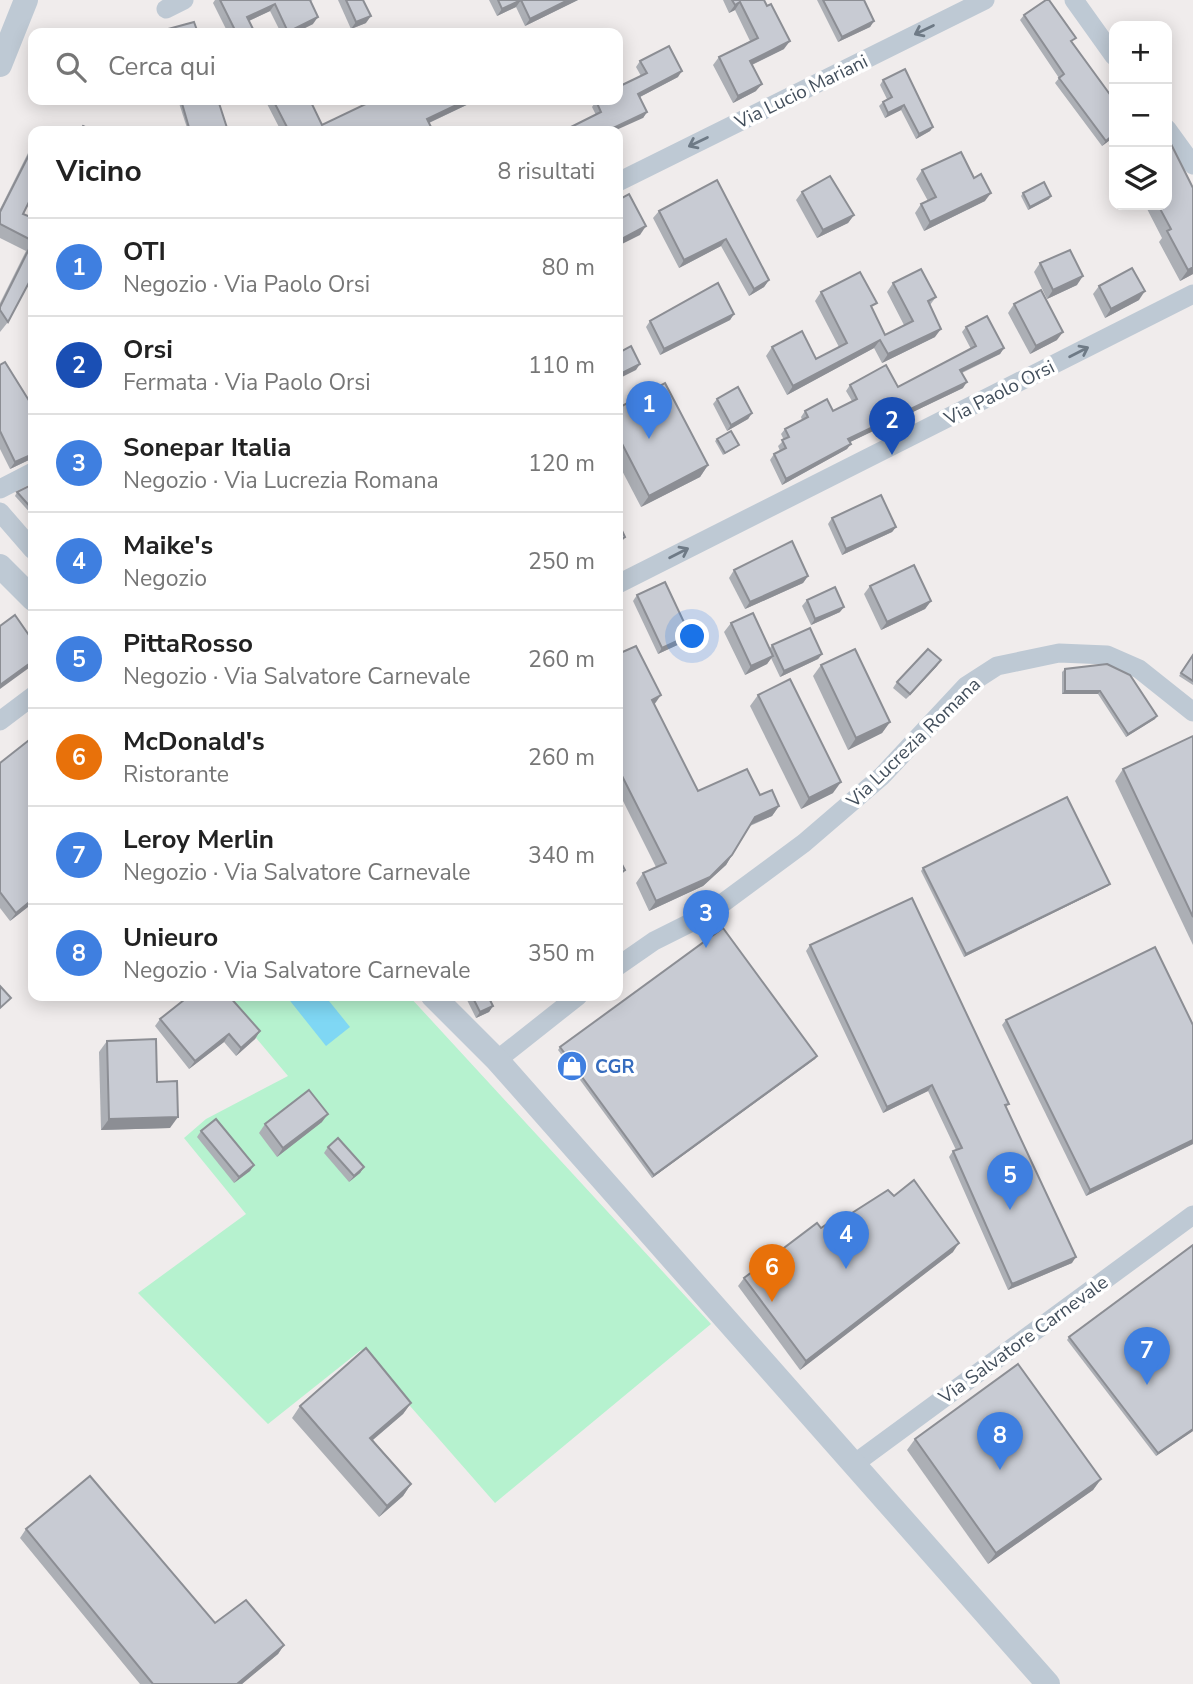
<!DOCTYPE html>
<html lang="it">
<meta charset="utf-8">
<style>
body{margin:0;font-family:"Nunito Sans",sans-serif;background:#f2f2f2;color:#222}
.controls{position:absolute;right:21px;top:21px;display:grid;overflow:hidden;border-radius:14px;box-shadow:0 4px 18px #0003}
.controls button{width:63px;height:63px;display:grid;place-items:center;padding:0;border:0;border-bottom:2px solid #e0e0e0;background:#fff;color:#222;font:35px sans-serif}
.you{position:absolute;left:693px;top:637px;width:24px;height:24px;margin:-18px;border:5px solid #fff;border-radius:50%;background:#1a73e8;box-shadow:0 0 0 10px #1a73e833}
.badge{display:grid;place-items:center;width:46px;height:46px;border-radius:50%;background:#111827;color:#fff;font-size:23px;font-weight:700}
.pin{position:absolute;translate:-50% -58px;filter:drop-shadow(0 2px 4px #0008)}
.pin::after{content:'';position:absolute;top:37px;width:24px;height:21px;background:inherit;clip-path:polygon(0 0,100% 0,50% 100%)}
.list{margin:0;padding:0;list-style:none}
h2{display:flex;justify-content:space-between;align-items:center;height:91px;margin:0;padding:0 28px;font-size:30px}
h2 small{font-size:23px;font-weight:400;color:#767676}
.list li{display:grid;grid-template-columns:46px 1fr auto;gap:21px;align-items:center;box-sizing:border-box;height:98px;padding:0 28px;border-top:2px solid #e0e0e0}
.list b{display:block;font-size:26px;white-space:nowrap}
.list p{margin:0;font-size:23px;white-space:nowrap;color:#767676}
.list em{font-size:23px;font-style:normal;color:#767676}
.icon{flex:none;width:38px;height:38px;fill:none;stroke:currentColor;stroke-width:2;stroke-linecap:round;stroke-linejoin:round}
.map{position:relative;flex:none;width:1193px;height:1684px;overflow:hidden}
.search{position:absolute;background:#fff;box-shadow:0 4px 18px #0003;left:28px;top:28px;width:595px;height:77px;display:flex;align-items:center;gap:18px;box-sizing:border-box;padding:0 24px;border-radius:14px;color:#767676;font-size:26px}
.panel{position:absolute;background:#fff;box-shadow:0 4px 18px #0003;left:28px;top:126px;width:595px;height:875px;border-radius:14px}
.map>svg:first-child{display:block}
.green{fill:#b6f2cf}
.water{fill:#7fd7f4}
.lines{fill:none;stroke-linecap:round;stroke-linejoin:round}
.minor{stroke:#bec9d4;stroke-width:19}
.tertiary{stroke:#bec9d4;stroke-width:24}
.wall{fill:#acafb5}
.shaded-wall{fill:#8c8e94}
.building{fill:#c8cbd3;stroke:#8c8e94;stroke-width:2}
.oneway{stroke:#6e7a86}
.labels{text-anchor:middle;stroke-width:7;stroke-linejoin:round;paint-order:stroke}
.street-label{font-size:19px;fill:#434f5c;stroke:#fff}
.shop-label{font-size:19px;font-weight:bold;fill:#366cbe;stroke:#fff;text-anchor:start}
</style>
<div class="map">
<svg width="1193" height="1684" viewBox="0 0 1193 1684">
<rect width="100%" height="100%" fill="#f0ecec"/>
<!-- green -->
<path class="green" d="M 221,996 L 409,996 L 711,1324 L 495,1503 L 361,1350 L 268,1424 L 138,1293 L 246,1214 L 184,1138 L 206,1119 L 288,1076 Z"/>
<!-- water -->
<path class="water" d="M 325,996 L 350,1027 L 326,1046 L 287,997 Z"/>
<g class="lines">
<!-- minor -->
<g class="minor">
<path d="M 1074,0 L 1114,56"/>
<path d="M 166,9 L 184,0"/>
<path d="M 1167,129 L 1193,165"/>
<path d="M 618,182 L 985,0"/>
<path d="M 0,489 L 33,472"/>
<path d="M 0,512 L 33,550"/>
<path d="M 618,584 L 1193,294"/>
<path d="M 0,721 L 33,696"/>
<path d="M 618,966 L 654,941 L 708,914 L 804,843 L 882,776 L 966,686 L 997,666 L 1059,653 L 1107,655 L 1139,669 L 1193,712"/>
<path d="M 497,1060 L 578,996"/>
<path d="M 854,1464 L 1193,1215"/>
</g>
<!-- tertiary -->
<g class="tertiary">
<path d="M 0,65 L 26,0"/>
<path d="M 0,566 L 33,599"/>
<path d="M 433,996 L 497,1060 L 1048,1684"/>
</g>
</g>
<!-- wall -->
<g class="wall">
<path d="M 215,0 L 313,0 L 310,1 L 313,24 L 295,33 L 281,33 L 270,11 L 249,21 L 255,33 L 228,33 L 213,3 Z"/>
<path d="M 338,0 L 363,0 L 366,23 L 351,29 Z"/>
<path d="M 489,0 L 578,0 L 525,26 L 516,7 L 497,16 Z"/>
<path d="M 723,0 L 764,0 L 784,49 L 752,65 L 756,91 L 733,103 L 713,65 L 719,57 L 750,41 L 735,10 L 729,13 Z"/>
<path d="M 817,0 L 864,0 L 874,21 L 870,27 L 838,42 Z"/>
<path d="M 1024,15 L 1072,43 L 1114,137 L 1102,146 L 1055,83 L 1059,78 L 1020,20 Z"/>
<path d="M 640,61 L 678,77 L 640,97 L 647,112 L 643,118 L 596,115 L 592,107 L 596,101 L 618,100 L 641,76 L 636,67 Z"/>
<path d="M 883,80 L 933,127 L 930,131 L 916,139 L 901,110 L 885,118 L 879,106 L 883,102 L 887,99 L 880,85 Z"/>
<path d="M 178,100 L 218,100 L 228,131 L 188,131 Z"/>
<path d="M 265,100 L 310,100 L 322,125 L 374,100 L 477,100 L 429,123 L 433,131 L 281,131 Z"/>
<path d="M 33,146 L 23,214 L 33,218 L 33,275 L 8,322 L 0,332 L 0,303 L 26,251 L 0,238 L 0,209 L 28,153 Z"/>
<path d="M 922,170 L 985,201 L 924,231 L 915,213 L 921,204 L 928,201 L 916,179 Z"/>
<path d="M 717,180 L 769,280 L 764,287 L 749,296 L 721,246 L 679,268 L 653,218 L 659,211 Z"/>
<path d="M 802,192 L 854,215 L 848,223 L 817,238 L 796,200 Z"/>
<path d="M 1023,193 L 1049,199 L 1028,210 L 1021,196 Z"/>
<path d="M 1145,205 L 1167,205 L 1193,274 L 1180,281 L 1159,242 L 1162,238 Z"/>
<path d="M 1040,263 L 1077,285 L 1047,299 L 1034,272 Z"/>
<path d="M 893,283 L 936,297 L 930,305 L 935,337 L 882,363 L 874,348 L 787,395 L 766,356 L 772,347 L 816,359 L 839,347 L 815,301 L 821,292 L 872,309 L 885,335 L 904,325 L 887,292 Z"/>
<path d="M 1099,286 L 1139,300 L 1105,318 L 1093,294 Z"/>
<path d="M 1014,304 L 1057,340 L 1030,354 L 1008,313 Z"/>
<path d="M 734,314 L 730,320 L 660,355 L 646,327 L 650,321 Z"/>
<path d="M 966,327 L 1004,348 L 1000,354 L 962,373 L 963,388 L 850,442 L 847,449 L 782,485 L 770,460 L 774,454 L 780,451 L 778,446 L 784,440 L 781,434 L 785,429 L 802,420 L 801,417 L 805,411 L 833,411 L 852,401 L 846,391 L 850,385 L 898,387 L 971,349 L 962,332 Z"/>
<path d="M 0,365 L 33,407 L 33,458 L 10,469 L 0,449 Z"/>
<path d="M 717,399 L 752,413 L 748,419 L 727,431 L 713,404 Z"/>
<path d="M 618,408 L 708,465 L 700,477 L 641,507 L 618,463 Z"/>
<path d="M 717,439 L 737,447 L 723,455 L 715,441 Z"/>
<path d="M 33,484 L 33,516 L 15,496 L 17,492 Z"/>
<path d="M 832,518 L 896,527 L 892,532 L 842,555 L 828,524 Z"/>
<path d="M 734,570 L 808,576 L 803,583 L 745,609 L 729,578 Z"/>
<path d="M 870,586 L 931,601 L 925,609 L 881,630 L 864,594 Z"/>
<path d="M 637,595 L 686,641 L 658,654 L 633,601 Z"/>
<path d="M 807,600 L 840,612 L 811,625 L 802,606 Z"/>
<path d="M 731,623 L 770,648 L 772,645 L 822,654 L 818,659 L 780,677 L 771,658 L 767,664 L 745,675 L 724,632 Z"/>
<path d="M 618,654 L 654,705 L 698,791 L 760,795 L 779,806 L 772,816 L 750,826 L 726,865 L 703,886 L 649,911 L 636,883 L 643,873 L 656,867 L 618,791 Z"/>
<path d="M 1193,654 L 1193,685 L 1179,676 Z"/>
<path d="M 821,665 L 890,722 L 882,733 L 848,750 L 813,676 Z"/>
<path d="M 937,666 L 906,699 L 893,688 L 897,682 Z"/>
<path d="M 1065,669 L 1155,719 L 1126,737 L 1098,694 L 1062,694 L 1062,672 Z"/>
<path d="M 758,695 L 833,793 L 801,809 L 750,706 Z"/>
<path d="M 1193,736 L 1193,945 L 1115,781 L 1123,769 Z"/>
<path d="M 0,763 L 33,903 L 10,921 L 0,908 Z"/>
<path d="M 923,868 L 1110,884 L 1108,886 L 964,957 L 921,871 Z"/>
<path d="M 810,945 L 1009,1104 L 1006,1107 L 1072,1263 L 1008,1290 L 949,1157 L 953,1151 L 956,1150 L 928,1091 L 883,1113 L 806,951 Z"/>
<path d="M 184,996 L 229,996 L 260,1031 L 255,1039 L 236,1056 L 224,1042 L 189,1069 L 155,1026 L 160,1019 L 186,998 Z"/>
<path d="M 465,996 L 494,996 L 490,998 L 493,1006 L 489,1012 L 476,1018 Z"/>
<path d="M 1006,1020 L 1193,1144 L 1086,1196 L 1002,1025 Z"/>
<path d="M 107,1041 L 170,1128 L 101,1130 L 99,1052 Z"/>
<path d="M 560,1047 L 817,1056 L 815,1059 L 652,1178 L 558,1050 Z"/>
<path d="M 322,1122 L 277,1157 L 259,1133 L 265,1124 Z"/>
<path d="M 201,1131 L 254,1165 L 250,1171 L 234,1183 L 197,1137 Z"/>
<path d="M 328,1147 L 364,1167 L 360,1173 L 349,1182 L 324,1153 Z"/>
<path d="M 821,1228 L 953,1252 L 800,1370 L 738,1286 L 744,1278 Z"/>
<path d="M 1069,1337 L 1193,1431 L 1156,1456 L 1067,1340 Z"/>
<path d="M 411,1403 L 403,1414 L 373,1440 L 411,1484 L 403,1496 L 379,1517 L 292,1418 L 300,1406 Z"/>
<path d="M 915,1439 L 1101,1479 L 1093,1490 L 988,1564 L 907,1450 Z"/>
<path d="M 26,1529 L 215,1623 L 284,1645 L 278,1654 L 242,1684 L 140,1684 L 20,1538 Z"/>
</g>
<!-- shaded-wall -->
<g class="shaded-wall">
<path d="M 521,0 L 516,7 L 497,16 L 502,9 Z"/>
<path d="M 568,0 L 578,0 L 525,26 L 530,19 Z"/>
<path d="M 740,2 L 735,10 L 729,13 L 735,5 Z"/>
<path d="M 275,4 L 270,11 L 242,24 L 247,17 Z"/>
<path d="M 371,16 L 366,23 L 351,29 L 356,22 Z"/>
<path d="M 318,17 L 313,24 L 295,33 L 287,33 L 288,32 Z"/>
<path d="M 874,21 L 870,27 L 838,42 L 842,37 Z"/>
<path d="M 790,41 L 784,49 L 745,68 L 750,61 Z"/>
<path d="M 682,71 L 678,77 L 634,100 L 638,94 Z"/>
<path d="M 762,84 L 756,91 L 733,103 L 738,96 Z"/>
<path d="M 467,100 L 477,100 L 422,126 L 427,119 Z"/>
<path d="M 904,105 L 901,110 L 885,118 L 888,113 Z"/>
<path d="M 647,112 L 643,118 L 614,131 L 607,131 Z"/>
<path d="M 933,127 L 930,131 L 916,139 L 919,134 Z"/>
<path d="M 1114,134 L 1114,137 L 1102,146 L 1106,141 Z"/>
<path d="M 991,193 L 985,201 L 924,231 L 930,222 Z"/>
<path d="M 1051,196 L 1049,199 L 1028,210 L 1030,207 Z"/>
<path d="M 854,215 L 848,223 L 817,238 L 823,230 Z"/>
<path d="M 646,226 L 640,235 L 618,246 L 618,241 Z"/>
<path d="M 726,239 L 721,246 L 679,268 L 684,260 Z"/>
<path d="M 1193,267 L 1193,274 L 1180,281 L 1188,270 Z"/>
<path d="M 1083,276 L 1077,285 L 1047,299 L 1053,290 Z"/>
<path d="M 769,280 L 764,287 L 749,296 L 754,289 Z"/>
<path d="M 1145,291 L 1139,300 L 1105,318 L 1111,309 Z"/>
<path d="M 734,314 L 730,320 L 660,355 L 664,349 Z"/>
<path d="M 941,329 L 935,337 L 882,363 L 888,354 Z"/>
<path d="M 1063,332 L 1057,340 L 1030,354 L 1036,346 Z"/>
<path d="M 880,340 L 874,348 L 787,395 L 793,386 Z"/>
<path d="M 1004,348 L 1000,354 L 956,375 L 960,370 Z"/>
<path d="M 640,364 L 636,370 L 618,379 L 618,375 Z"/>
<path d="M 967,382 L 963,388 L 844,445 L 848,439 Z"/>
<path d="M 752,413 L 748,419 L 727,431 L 731,425 Z"/>
<path d="M 851,444 L 847,449 L 782,485 L 786,479 Z"/>
<path d="M 33,454 L 33,458 L 10,469 L 15,462 Z"/>
<path d="M 708,465 L 700,477 L 641,507 L 649,496 Z"/>
<path d="M 896,527 L 892,532 L 842,555 L 846,549 Z"/>
<path d="M 625,537 L 621,543 L 618,544 L 618,541 Z"/>
<path d="M 808,576 L 803,583 L 745,609 L 750,602 Z"/>
<path d="M 931,601 L 925,609 L 881,630 L 887,622 Z"/>
<path d="M 844,607 L 840,612 L 811,625 L 815,619 Z"/>
<path d="M 690,635 L 686,641 L 658,654 L 662,648 Z"/>
<path d="M 822,654 L 818,659 L 780,677 L 784,671 Z"/>
<path d="M 773,656 L 767,664 L 745,675 L 751,666 Z"/>
<path d="M 941,660 L 937,666 L 906,699 L 910,694 Z"/>
<path d="M 33,661 L 33,665 L 0,689 L 0,685 Z"/>
<path d="M 1065,691 L 1100,691 L 1098,694 L 1062,694 Z"/>
<path d="M 661,695 L 654,705 L 652,700 Z"/>
<path d="M 1157,716 L 1155,719 L 1126,737 L 1128,734 Z"/>
<path d="M 890,722 L 882,733 L 848,750 L 856,738 Z"/>
<path d="M 841,782 L 833,793 L 801,809 L 809,798 Z"/>
<path d="M 779,806 L 772,816 L 748,826 L 755,817 Z"/>
<path d="M 732,855 L 726,865 L 703,886 L 649,911 L 656,901 Z"/>
<path d="M 625,870 L 619,879 L 618,879 L 618,874 Z"/>
<path d="M 1110,884 L 1108,886 L 964,957 L 966,954 Z"/>
<path d="M 33,899 L 33,903 L 10,921 L 16,913 Z"/>
<path d="M 493,1006 L 489,1012 L 476,1018 L 480,1012 Z"/>
<path d="M 260,1031 L 255,1039 L 236,1056 L 241,1048 Z"/>
<path d="M 229,1034 L 224,1042 L 189,1069 L 195,1061 Z"/>
<path d="M 817,1056 L 815,1059 L 652,1178 L 654,1175 Z"/>
<path d="M 932,1085 L 928,1091 L 883,1113 L 887,1107 Z"/>
<path d="M 328,1114 L 322,1122 L 277,1157 L 283,1148 Z"/>
<path d="M 178,1117 L 170,1128 L 101,1130 L 109,1119 Z"/>
<path d="M 1193,1140 L 1193,1144 L 1086,1196 L 1090,1190 Z"/>
<path d="M 254,1165 L 250,1171 L 234,1183 L 239,1177 Z"/>
<path d="M 364,1167 L 360,1173 L 349,1182 L 354,1176 Z"/>
<path d="M 959,1243 L 953,1252 L 800,1370 L 806,1361 Z"/>
<path d="M 1076,1257 L 1072,1263 L 1008,1290 L 1012,1284 Z"/>
<path d="M 411,1403 L 403,1414 L 362,1449 L 370,1438 Z"/>
<path d="M 1193,1429 L 1193,1431 L 1156,1456 L 1158,1453 Z"/>
<path d="M 1101,1479 L 1093,1490 L 988,1564 L 996,1553 Z"/>
<path d="M 411,1484 L 403,1496 L 379,1517 L 387,1506 Z"/>
<path d="M 284,1645 L 278,1654 L 242,1684 L 237,1684 Z"/>
</g>
<!-- building -->
<g class="building">
<path d="M 220,0 L 310,0 L 318,17 L 288,32 L 275,4 L 247,17 L 255,33 L 232,33 L 236,32 Z"/>
<path d="M 346,0 L 363,0 L 371,16 L 356,22 Z"/>
<path d="M 498,0 L 521,0 L 502,9 Z"/>
<path d="M 521,0 L 568,0 L 530,19 Z"/>
<path d="M 732,0 L 764,0 L 767,6 L 771,4 L 790,41 L 750,61 L 762,84 L 738,96 L 719,57 L 758,38 L 740,2 L 735,5 Z"/>
<path d="M 823,0 L 864,0 L 874,21 L 842,37 Z"/>
<path d="M 1046,0 L 1049,0 L 1076,38 L 1071,41 L 1114,100 L 1114,134 L 1106,141 L 1059,78 L 1064,74 L 1024,15 Z"/>
<path d="M 194,22 L 198,33 L 162,33 L 161,31 Z"/>
<path d="M 669,46 L 682,71 L 638,94 L 647,112 L 607,131 L 563,131 L 601,112 L 596,101 L 600,100 L 618,100 L 618,87 L 647,73 L 640,61 Z"/>
<path d="M 905,69 L 933,127 L 919,134 L 904,105 L 888,113 L 883,102 L 892,97 L 883,80 Z"/>
<path d="M 181,100 L 218,100 L 228,131 L 190,131 Z"/>
<path d="M 273,100 L 310,100 L 322,125 L 374,100 L 467,100 L 427,119 L 433,131 L 289,131 Z"/>
<path d="M 83,126 L 93,131 L 80,131 Z"/>
<path d="M 1171,144 L 1193,188 L 1193,267 L 1188,270 L 1167,231 L 1171,229 L 1158,205 L 1167,205 L 1167,146 Z"/>
<path d="M 33,147 L 33,194 L 23,214 L 33,218 L 33,241 L 0,224 L 0,212 Z"/>
<path d="M 961,152 L 974,178 L 981,174 L 991,193 L 930,222 L 921,204 L 936,197 L 922,170 Z"/>
<path d="M 830,176 L 854,215 L 823,230 L 802,192 Z"/>
<path d="M 717,180 L 769,280 L 754,289 L 726,239 L 684,260 L 659,211 Z"/>
<path d="M 1044,182 L 1051,196 L 1030,207 L 1023,193 Z"/>
<path d="M 629,194 L 646,226 L 618,241 L 618,200 Z"/>
<path d="M 33,241 L 33,275 L 8,322 L 0,310 L 0,307 Z"/>
<path d="M 1070,250 L 1083,276 L 1053,290 L 1040,263 Z"/>
<path d="M 1132,268 L 1145,291 L 1111,309 L 1099,286 Z"/>
<path d="M 921,269 L 936,297 L 928,301 L 941,329 L 888,354 L 880,340 L 793,386 L 772,347 L 802,331 L 816,359 L 847,343 L 821,292 L 860,272 L 877,303 L 871,306 L 885,335 L 913,321 L 893,283 Z"/>
<path d="M 718,283 L 734,314 L 664,349 L 650,321 Z"/>
<path d="M 1041,290 L 1063,332 L 1036,346 L 1014,304 Z"/>
<path d="M 987,316 L 1004,348 L 960,370 L 967,382 L 848,439 L 851,444 L 786,479 L 774,454 L 786,448 L 782,440 L 789,437 L 785,429 L 808,417 L 805,411 L 827,399 L 833,411 L 857,399 L 850,385 L 886,365 L 898,387 L 976,346 L 966,327 Z"/>
<path d="M 631,346 L 640,364 L 618,375 L 618,353 Z"/>
<path d="M 5,362 L 33,407 L 33,454 L 15,462 L 0,431 L 0,365 Z"/>
<path d="M 665,383 L 708,465 L 649,496 L 618,436 L 618,408 Z"/>
<path d="M 738,387 L 752,413 L 731,425 L 717,399 Z"/>
<path d="M 731,431 L 739,445 L 725,453 L 717,439 Z"/>
<path d="M 33,484 L 33,510 L 17,492 Z"/>
<path d="M 881,495 L 896,527 L 846,549 L 832,518 Z"/>
<path d="M 618,522 L 625,537 L 618,541 Z"/>
<path d="M 792,541 L 808,576 L 750,602 L 734,570 Z"/>
<path d="M 914,565 L 931,601 L 887,622 L 870,586 Z"/>
<path d="M 665,582 L 690,635 L 662,648 L 637,595 Z"/>
<path d="M 835,587 L 844,607 L 815,619 L 807,600 Z"/>
<path d="M 753,613 L 773,656 L 751,666 L 731,623 Z"/>
<path d="M 15,615 L 33,641 L 33,661 L 0,685 L 0,626 Z"/>
<path d="M 810,628 L 822,654 L 784,671 L 772,645 Z"/>
<path d="M 636,646 L 661,695 L 652,700 L 698,791 L 747,769 L 760,795 L 772,790 L 779,806 L 755,817 L 732,855 L 710,877 L 656,901 L 643,873 L 666,863 L 618,768 L 618,654 Z"/>
<path d="M 855,649 L 890,722 L 856,738 L 821,665 Z"/>
<path d="M 928,649 L 941,660 L 910,694 L 897,682 Z"/>
<path d="M 1193,655 L 1193,681 L 1181,673 Z"/>
<path d="M 1107,664 L 1130,675 L 1157,716 L 1128,734 L 1100,691 L 1065,691 L 1065,669 Z"/>
<path d="M 790,679 L 841,782 L 809,798 L 758,695 Z"/>
<path d="M 1193,736 L 1193,917 L 1123,769 Z"/>
<path d="M 33,737 L 33,899 L 16,913 L 0,892 L 0,763 Z"/>
<path d="M 1067,797 L 1110,884 L 966,954 L 923,868 Z"/>
<path d="M 618,857 L 625,870 L 618,874 Z"/>
<path d="M 912,898 L 1009,1104 L 1005,1105 L 1076,1257 L 1012,1284 L 953,1151 L 962,1148 L 932,1085 L 887,1107 L 810,945 Z"/>
<path d="M 723,928 L 817,1056 L 654,1175 L 560,1047 Z"/>
<path d="M 1155,947 L 1193,1025 L 1193,1140 L 1090,1190 L 1006,1020 Z"/>
<path d="M 0,986 L 11,998 L 0,1008 Z"/>
<path d="M 189,996 L 229,996 L 260,1031 L 241,1048 L 229,1034 L 195,1061 L 160,1019 Z"/>
<path d="M 472,996 L 488,996 L 493,1006 L 480,1012 Z"/>
<path d="M 156,1039 L 157,1082 L 177,1081 L 178,1117 L 109,1119 L 107,1041 Z"/>
<path d="M 309,1090 L 328,1114 L 283,1148 L 265,1124 Z"/>
<path d="M 216,1119 L 254,1165 L 239,1177 L 201,1131 Z"/>
<path d="M 338,1138 L 364,1167 L 354,1176 L 328,1147 Z"/>
<path d="M 914,1180 L 959,1243 L 806,1361 L 744,1278 L 817,1223 L 821,1228 L 827,1224 L 830,1227 L 888,1190 L 894,1196 Z"/>
<path d="M 1193,1245 L 1193,1429 L 1158,1453 L 1069,1337 Z"/>
<path d="M 366,1348 L 411,1403 L 370,1438 L 411,1484 L 387,1506 L 300,1406 Z"/>
<path d="M 1018,1364 L 1101,1479 L 996,1553 L 915,1439 Z"/>
<path d="M 90,1476 L 215,1623 L 246,1600 L 284,1645 L 237,1684 L 153,1684 L 26,1529 Z"/>
</g>
<!-- one-way arrows -->
<defs><path id="oneway-shaft" d="M-6 0H5M1.5-3L5.5 0L1.5 3" fill="none" stroke-width="1.6" stroke-linecap="round" stroke-linejoin="round" transform="scale(1.75)"/></defs>
<g class="oneway">
<use href="#oneway-shaft" transform="translate(924 30) rotate(154)"/>
<use href="#oneway-shaft" transform="translate(698 142) rotate(154)"/>
<use href="#oneway-shaft" transform="translate(1079 352) rotate(-27)"/>
<use href="#oneway-shaft" transform="translate(679 553) rotate(-27)"/>
</g>
<!-- icons -->
<defs>
<g id="shop-disc" transform="scale(1.575)"><circle r="9.5" fill="#3f7fe0" stroke="#fff"/><path d="M-5-2.5h2.3a2.7 3.5 0 0 1 5.4 0H5L5.5 6h-11ZM-1.5-2.5h3a1.5 2.3 0 0 0-3 0Z" fill="#fff"/></g>
</defs>
<g fill-rule="evenodd">
<use href="#shop-disc" x="572" y="1066"/>
</g>
<g class="labels">
<!-- street labels -->
<g class="street-label">
<text transform="translate(801 91) rotate(-26)" y="7">Via Lucio Mariani</text>
<text transform="translate(999 392) rotate(-27)" y="7">Via Paolo Orsi</text>
<text transform="translate(913 742) rotate(-44)" y="7">Via Lucrezia Romana</text>
<text transform="translate(1023 1339) rotate(-36)" y="7">Via Salvatore Carnevale</text>
</g>
<!-- shop labels -->
<g class="shop-label">
<text x="595" y="1073">CGR</text>
</g>
</g>
</svg>
<div class="controls">
<button>+</button>
<button>−</button>
<button><svg class="icon" aria-label="layers" viewBox="0 0 24 24"><path d="M12 4l9 5-9 5-9-5zM3 14l9 5 9-5"/></svg></button>
</div>
<div class="you"></div>
<div class="pin badge" style="left:649px;top:439px;background:#3f7fe0">1</div>
<div class="pin badge" style="left:892px;top:455px;background:#1a4fb4">2</div>
<div class="pin badge" style="left:706px;top:948px;background:#3f7fe0">3</div>
<div class="pin badge" style="left:846px;top:1269px;background:#3f7fe0">4</div>
<div class="pin badge" style="left:1010px;top:1210px;background:#3f7fe0">5</div>
<div class="pin badge" style="left:772px;top:1302px;background:#e8710a">6</div>
<div class="pin badge" style="left:1147px;top:1385px;background:#3f7fe0">7</div>
<div class="pin badge" style="left:1000px;top:1470px;background:#3f7fe0">8</div>
<div class="search"><svg class="icon" aria-label="search" viewBox="0 0 24 24"><circle cx="10" cy="10" r="6"/><path d="M15 15l6 6"/></svg>Cerca qui</div>
<section class="panel">
<h2>Vicino<small>8 risultati</small></h2>
<ul class="list">
<li><span class="badge" style="background:#3f7fe0">1</span><div><b>OTI</b><p>Negozio · Via Paolo Orsi</p></div><em>80 m</em></li>
<li><span class="badge" style="background:#1a4fb4">2</span><div><b>Orsi</b><p>Fermata · Via Paolo Orsi</p></div><em>110 m</em></li>
<li><span class="badge" style="background:#3f7fe0">3</span><div><b>Sonepar Italia</b><p>Negozio · Via Lucrezia Romana</p></div><em>120 m</em></li>
<li><span class="badge" style="background:#3f7fe0">4</span><div><b>Maike's</b><p>Negozio</p></div><em>250 m</em></li>
<li><span class="badge" style="background:#3f7fe0">5</span><div><b>PittaRosso</b><p>Negozio · Via Salvatore Carnevale</p></div><em>260 m</em></li>
<li><span class="badge" style="background:#e8710a">6</span><div><b>McDonald's</b><p>Ristorante</p></div><em>260 m</em></li>
<li><span class="badge" style="background:#3f7fe0">7</span><div><b>Leroy Merlin</b><p>Negozio · Via Salvatore Carnevale</p></div><em>340 m</em></li>
<li><span class="badge" style="background:#3f7fe0">8</span><div><b>Unieuro</b><p>Negozio · Via Salvatore Carnevale</p></div><em>350 m</em></li>
</ul>
</section>
</div>
